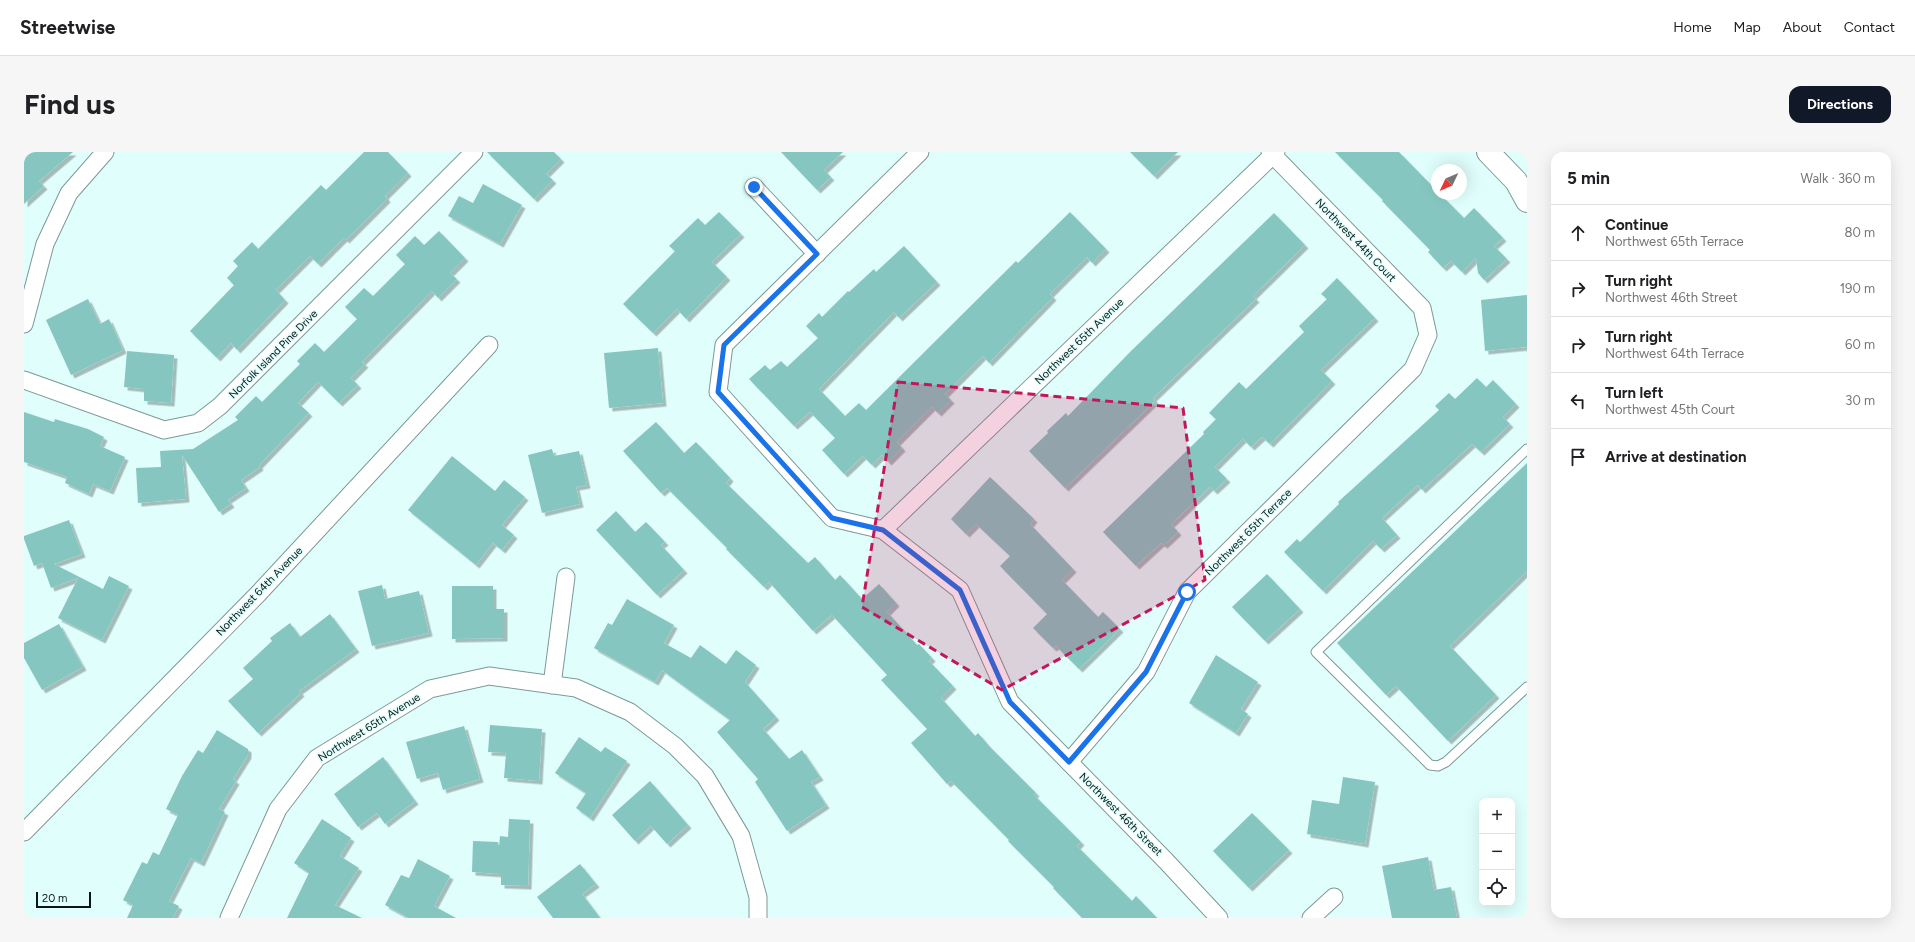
<!DOCTYPE html>
<meta charset="utf-8">
<style>
body{margin:0;font-family:Figtree,sans-serif;background:#f6f6f6;color:#202124}
.controls{position:absolute;right:12px;bottom:12px;display:grid;overflow:hidden;border-radius:8px;box-shadow:0 4px 16px #0002}
.controls button{width:36px;height:36px;display:grid;place-items:center;padding:0;border:0;border-bottom:1px solid #e0e0e0;background:#fff;color:#202124;font:20px sans-serif}
.compass{position:absolute;left:1407px;top:12px;width:36px;height:36px;border-radius:50%;background:#fff;box-shadow:0 4px 16px #0002;rotate:226deg}
.scale{position:absolute;left:12px;bottom:10px;width:55px;box-sizing:border-box;padding-left:4px;border:2px solid #0c1616;border-top:0;font-size:11px;line-height:14px;white-space:nowrap;color:#0c1616;-webkit-text-stroke:3px #e0fffc;paint-order:stroke}
.stop{position:absolute;width:12px;height:12px;margin:-9px;border:3px solid #1a73e8;border-radius:50%;background:#fff}
.stop.end{background:#1a73e8;border-color:#fff;box-shadow:0 1px 4px #0008}
.list{margin:0;padding:0;list-style:none}
h2{display:flex;justify-content:space-between;align-items:center;height:52px;margin:0;padding:0 16px;font-size:17px}
h2 small{font-size:13px;font-weight:400;color:#757577}
.list li{display:grid;grid-template-columns:26px 1fr auto;gap:12px;align-items:center;box-sizing:border-box;height:56px;padding:0 16px;border-top:1px solid #e0e0e0}
.list b{display:block;font-size:15px;white-space:nowrap}
.list p{margin:0;font-size:13px;white-space:nowrap;color:#757577}
.list em{font-size:13px;font-style:normal;color:#757577}
.icon{flex:none;width:22px;height:22px;fill:none;stroke:currentColor;stroke-width:2;stroke-linecap:round;stroke-linejoin:round}
.map{position:relative;flex:none;width:1503px;height:766px;overflow:hidden;border-radius:12px}
header{display:flex;align-items:center;gap:24px;box-sizing:border-box;height:56px;padding:0 20px;background:#fff;border-bottom:1px solid #e0e0e0}
header strong{font-size:19px}
nav{display:flex;gap:22px;margin-inline-start:auto;font-size:14px}
.intro{display:flex;align-items:center;justify-content:space-between;box-sizing:border-box;height:96px;padding:0 24px}
h1{margin:0;font-size:28px}
.button{padding:10px 18px;border-radius:12px;background:#111827;color:#fff;font-size:14px;font-weight:700}
main{display:flex;gap:24px;padding:0 24px}
aside{flex:1;background:#fff;border-radius:12px;box-shadow:0 4px 16px #0002}
.map>svg:first-child{display:block}
.building{fill:#86c6c1;filter:url(#shadow)}
.lines{fill:none;stroke-linecap:round;stroke-linejoin:round}
.service-casing{stroke:#7d9997;stroke-width:11}
.minor-casing{stroke:#7d9997;stroke-width:19}
.tertiary-casing{stroke:#7d9997;stroke-width:24}
.service{stroke:#fff;stroke-width:9}
.minor{stroke:#fff;stroke-width:17}
.tertiary{stroke:#fff;stroke-width:22}
.route{stroke:#1a73e8;stroke-width:5}
.marked{fill:#c2185b;fill-opacity:0.2;stroke:#c2185b;stroke-width:3;stroke-dasharray:8 5;stroke-linejoin:round}
.labels{text-anchor:middle;stroke-width:3;stroke-linejoin:round;paint-order:stroke}
.street-label{font-size:11px;fill:#0c1616;stroke:#e0fffc}
</style>
<header>
<strong>Streetwise</strong>
<nav><a>Home</a><a>Map</a><a>About</a><a>Contact</a></nav>
</header>
<div class="intro"><h1>Find us</h1><a class="button">Directions</a></div>
<main>
<div class="map">
<svg width="1503" height="766" viewBox="0 0 1503 766">
<defs>
<filter id="shadow"><feDropShadow dx="3.5" dy="3.5" stdDeviation="0" flood-color="#0004"/></filter>
</defs>
<rect width="100%" height="100%" fill="#e0fffc"/>
<!-- building -->
<g class="building">
<path d="M 0,0 L 49,0 L 15,29 L 20,34 L 0,52 Z"/>
<path d="M 340,0 L 364,0 L 384,21 L 361,44 L 363,47 L 322,88 L 320,86 L 294,112 L 286,104 L 252,138 L 261,148 L 213,198 L 207,191 L 193,206 L 166,179 L 210,133 L 203,126 L 214,114 L 209,109 L 228,90 L 234,97 L 297,33 L 302,38 Z"/>
<path d="M 463,0 L 530,0 L 537,7 L 522,22 L 529,28 L 510,47 Z"/>
<path d="M 757,0 L 819,0 L 800,18 L 807,25 L 793,38 Z"/>
<path d="M 1106,0 L 1154,0 L 1130,24 Z"/>
<path d="M 1311,0 L 1375,0 L 1413,39 L 1413,42 L 1416,42 L 1440,66 L 1450,56 L 1479,86 L 1470,94 L 1483,107 L 1460,128 L 1454,121 L 1452,106 L 1438,120 L 1427,109 L 1419,116 L 1404,100 L 1406,98 L 1358,49 L 1359,48 Z"/>
<path d="M 459,32 L 498,53 L 476,92 L 424,64 L 435,44 L 449,51 Z"/>
<path d="M 695,60 L 717,82 L 688,110 L 703,125 L 662,167 L 653,157 L 629,181 L 599,152 L 651,99 L 645,94 L 674,66 L 681,73 Z"/>
<path d="M 1046,60 L 1082,97 L 1068,111 L 1063,105 L 1026,142 L 1029,145 L 965,211 L 959,204 L 921,242 L 927,248 L 914,261 L 908,255 L 873,290 L 878,296 L 864,310 L 858,303 L 848,313 L 839,304 L 820,322 L 798,298 L 811,286 L 786,260 L 770,274 L 725,227 L 741,213 L 746,218 L 757,209 L 763,215 L 794,186 L 782,174 L 795,161 L 798,165 L 824,139 L 825,140 L 850,117 L 852,120 L 880,94 L 913,130 L 875,166 L 870,160 L 795,237 L 821,264 L 835,251 L 842,258 L 992,109 L 994,111 Z"/>
<path d="M 1250,61 L 1281,93 L 1229,144 L 1232,147 L 1129,246 L 1131,249 L 1041,336 L 1005,299 L 1024,281 L 1023,279 L 1042,261 L 1044,264 L 1107,199 Z"/>
<path d="M 415,79 L 441,106 L 426,121 L 433,127 L 414,146 L 408,139 L 338,210 L 341,212 L 327,226 L 334,233 L 315,251 L 294,230 L 274,251 L 285,261 L 235,313 L 236,315 L 217,328 L 222,336 L 204,348 L 207,352 L 195,360 L 158,303 L 162,347 L 114,351 L 112,316 L 137,315 L 136,299 L 169,297 L 214,268 L 211,265 L 232,244 L 238,250 L 276,212 L 273,209 L 291,191 L 300,200 L 333,167 L 321,155 L 340,136 L 349,144 L 381,112 L 372,103 L 391,84 L 400,93 Z"/>
<path d="M 1313,126 L 1351,166 L 1297,218 L 1308,229 L 1246,292 L 1238,285 L 1227,295 L 1219,287 L 1191,315 L 1203,327 L 1190,339 L 1186,335 L 1147,372 L 1154,380 L 1140,393 L 1137,391 L 1112,414 L 1079,380 L 1180,282 L 1179,280 L 1192,267 L 1185,261 L 1215,230 L 1222,237 L 1280,180 L 1275,174 L 1303,147 L 1297,142 Z"/>
<path d="M 1503,143 L 1503,195 L 1461,199 L 1457,148 Z"/>
<path d="M 64,147 L 76,172 L 85,167 L 99,198 L 47,223 L 22,168 Z"/>
<path d="M 634,196 L 639,251 L 585,256 L 580,201 Z"/>
<path d="M 103,199 L 150,203 L 147,251 L 120,249 L 120,237 L 100,235 Z"/>
<path d="M 1453,226 L 1462,235 L 1469,228 L 1492,252 L 1479,265 L 1486,272 L 1457,300 L 1448,292 L 1398,338 L 1394,333 L 1358,366 L 1373,383 L 1357,397 L 1349,389 L 1299,439 L 1260,400 L 1273,387 L 1276,390 L 1315,352 L 1314,350 L 1415,258 L 1411,254 L 1425,241 L 1431,247 Z"/>
<path d="M 0,260 L 30,270 L 31,267 L 64,277 L 80,285 L 76,294 L 101,305 L 86,339 L 69,332 L 65,342 L 41,331 L 43,325 L 0,310 Z"/>
<path d="M 632,270 L 660,301 L 672,290 L 706,326 L 702,331 L 784,411 L 791,405 L 811,428 L 816,423 L 838,447 L 855,432 L 872,451 L 863,460 L 893,493 L 895,492 L 908,506 L 905,509 L 929,534 L 917,546 L 951,584 L 954,581 L 965,594 L 1012,641 L 1010,643 L 1057,690 L 1053,694 L 1108,749 L 1112,744 L 1133,766 L 1058,766 L 1029,736 L 1030,735 L 984,689 L 985,688 L 927,629 L 923,632 L 887,591 L 903,577 L 857,528 L 863,523 L 808,463 L 789,479 L 745,430 L 740,435 L 702,397 L 703,396 L 643,336 L 637,341 L 599,299 Z"/>
<path d="M 528,297 L 530,304 L 555,299 L 563,333 L 552,335 L 556,352 L 518,361 L 504,303 Z"/>
<path d="M 428,304 L 471,339 L 480,328 L 501,345 L 478,373 L 490,383 L 478,398 L 469,391 L 452,413 L 384,358 Z"/>
<path d="M 1503,311 L 1503,419 L 1426,494 L 1472,543 L 1424,589 L 1372,534 L 1362,543 L 1313,491 Z"/>
<path d="M 966,325 L 1010,367 L 1006,372 L 1049,417 L 1038,428 L 1074,465 L 1079,460 L 1096,477 L 1055,517 L 1032,494 L 1029,496 L 1009,476 L 1023,462 L 976,414 L 986,404 L 952,372 L 942,382 L 927,367 Z"/>
<path d="M 592,359 L 611,380 L 622,370 L 641,390 L 637,393 L 660,418 L 633,443 L 572,378 Z"/>
<path d="M 45,368 L 58,402 L 30,412 L 79,437 L 85,424 L 105,434 L 78,488 L 34,466 L 54,426 L 27,436 L 18,411 L 10,414 L 0,387 L 0,384 Z"/>
<path d="M 1243,422 L 1276,457 L 1241,489 L 1208,455 Z"/>
<path d="M 358,433 L 361,447 L 395,439 L 405,481 L 348,494 L 334,439 Z"/>
<path d="M 428,434 L 469,434 L 469,457 L 480,457 L 480,486 L 428,487 Z"/>
<path d="M 603,447 L 650,473 L 640,491 L 667,506 L 676,493 L 702,512 L 712,498 L 732,513 L 721,530 L 752,565 L 739,577 L 765,607 L 778,598 L 796,625 L 787,630 L 802,653 L 763,679 L 731,630 L 734,627 L 693,580 L 706,568 L 638,518 L 631,530 L 570,496 L 584,471 L 588,473 Z"/>
<path d="M 306,462 L 332,497 L 275,539 L 277,541 L 234,581 L 204,549 L 229,527 L 219,516 L 248,489 L 246,486 L 266,471 L 276,485 Z"/>
<path d="M 35,472 L 59,515 L 18,538 L 0,506 L 0,491 Z"/>
<path d="M 1192,503 L 1234,530 L 1217,557 L 1224,562 L 1212,581 L 1165,551 Z"/>
<path d="M 466,573 L 518,577 L 515,629 L 480,626 L 482,601 L 464,600 Z"/>
<path d="M 440,574 L 456,627 L 419,638 L 414,621 L 393,627 L 382,590 Z"/>
<path d="M 193,578 L 224,597 L 224,603 L 209,627 L 212,629 L 195,657 L 201,660 L 177,711 L 167,706 L 145,749 L 155,754 L 149,766 L 103,766 L 109,753 L 99,748 L 118,710 L 123,712 L 129,700 L 135,703 L 154,663 L 142,657 L 158,624 L 174,598 L 179,601 Z"/>
<path d="M 555,585 L 577,600 L 581,595 L 603,609 L 566,666 L 552,656 L 562,641 L 531,621 Z"/>
<path d="M 359,605 L 391,649 L 361,672 L 353,661 L 334,675 L 310,642 Z"/>
<path d="M 1319,625 L 1351,630 L 1341,692 L 1283,682 L 1288,648 L 1315,652 Z"/>
<path d="M 626,629 L 664,673 L 643,692 L 627,674 L 611,689 L 588,663 Z"/>
<path d="M 1228,661 L 1265,698 L 1225,736 L 1189,699 Z"/>
<path d="M 298,667 L 327,686 L 316,704 L 335,716 L 311,753 L 338,766 L 263,766 L 285,721 L 270,711 Z"/>
<path d="M 485,667 L 506,668 L 504,734 L 477,733 L 477,722 L 448,720 L 449,689 L 474,690 L 475,694 L 476,684 L 484,685 Z"/>
<path d="M 1404,705 L 1410,738 L 1427,735 L 1433,766 L 1368,766 L 1358,714 Z"/>
<path d="M 394,707 L 426,724 L 410,754 L 432,766 L 385,766 L 361,753 L 377,723 L 385,726 Z"/>
<path d="M 556,712 L 572,732 L 558,742 L 576,766 L 529,766 L 513,745 Z"/>
</g>
<g class="lines">
<!-- service casing -->
<g class="service-casing">
<path id="service" d="M 1503,297 L 1292,500 L 1406,613 L 1414,614 L 1422,610 L 1503,535"/>
</g>
<!-- minor casing -->
<g class="minor-casing">
<g id="minor">
<path d="M 896,0 L 700,193 L 694,240 L 808,366 L 859,378 L 936,438 L 986,550 L 1142,709 L 1195,766"/>
<path d="M 730,35 L 793,102"/>
<path d="M 0,172 L 21,92 L 45,41 L 81,0"/>
<path d="M 0,228 L 140,278 L 174,271 L 196,254 L 450,0"/>
<path d="M 859,378 L 1252,0"/>
<path d="M 528,533 L 542,425"/>
<path d="M 1045,610 L 1122,520 L 1163,440 L 1389,217 L 1404,183 L 1398,156 L 1246,0"/>
<path d="M 0,680 L 234,442 L 465,193"/>
<path d="M 205,766 L 254,657 L 293,606 L 406,537 L 465,524 L 552,536 L 606,560 L 651,594 L 681,624 L 717,684 L 734,745 L 734,766"/>
<path d="M 1287,766 L 1310,745"/>
</g>
</g>
<!-- tertiary casing -->
<g class="tertiary-casing">
<path id="tertiary" d="M 1464,0 L 1492,29 L 1503,49"/>
</g>
<!-- service -->
<use href="#service" class="service"/>
<!-- minor -->
<use href="#minor" class="minor"/>
<!-- tertiary -->
<use href="#tertiary" class="tertiary"/>
</g>
<g class="lines">
<!-- route -->
<path class="route" d="M 730,35 L 793,102 L 700,193 L 694,240 L 808,366 L 859,378 L 936,438 L 986,550 L 1045,610 L 1122,520 L 1163,440"/>
</g>
<!-- marked area -->
<path class="marked" d="M 874,230 L 1159,256 L 1181,428 L 978,538 L 838,455 Z"/>
<g class="labels">
<!-- street labels -->
<g class="street-label">
<text transform="translate(1332 88) rotate(46)" y="4">Northwest 44th Court</text>
<text transform="translate(1055 189) rotate(-44)" y="4">Northwest 65th Avenue</text>
<text transform="translate(249 202) rotate(-45)" y="4">Norfolk Island Pine Drive</text>
<text transform="translate(1224 380) rotate(-45)" y="4">Northwest 65th Terrace</text>
<text transform="translate(235 439) rotate(-46)" y="4">Northwest 64th Avenue</text>
<text transform="translate(345 575) rotate(-32)" y="4">Northwest 65th Avenue</text>
<text transform="translate(1097 662) rotate(45)" y="4">Northwest 46th Street</text>
</g>
</g>
</svg>
<div class="controls">
<button>+</button>
<button>−</button>
<button><svg class="icon" aria-label="locate" viewBox="0 0 24 24"><circle cx="12" cy="12" r="6"/><path d="M12 2v4M12 18v4M2 12h4M18 12h4"/></svg></button>
</div>
<svg class="compass" viewBox="-18 -18 36 36"><path d="M0-13l5 13h-10z" fill="#e53935"/><path d="M0 13l5-13h-10z" fill="#757577"/></svg>
<div class="scale">20 m</div>
<div class="stop" style="left:1163px;top:440px"></div>
<div class="stop end" style="left:730px;top:35px"></div>
</div>
<aside>
<h2>5 min<small>Walk · 360 m</small></h2>
<ul class="list">
<li><svg class="icon" aria-label="ahead" viewBox="0 0 24 24"><path d="M12 20V5M6 11l6-6 6 6"/></svg><div><b>Continue</b><p>Northwest 65th Terrace</p></div><em>80 m</em></li>
<li><svg class="icon" aria-label="right" viewBox="0 0 24 24"><path d="M7 20v-9h11M14 6l5 5-5 5"/></svg><div><b>Turn right</b><p>Northwest 46th Street</p></div><em>190 m</em></li>
<li><svg class="icon" aria-label="right" viewBox="0 0 24 24"><path d="M7 20v-9h11M14 6l5 5-5 5"/></svg><div><b>Turn right</b><p>Northwest 64th Terrace</p></div><em>60 m</em></li>
<li><svg class="icon" aria-label="left" viewBox="0 0 24 24"><path d="M17 20v-9H6M10 6l-5 5 5 5"/></svg><div><b>Turn left</b><p>Northwest 45th Court</p></div><em>30 m</em></li>
<li><svg class="icon" aria-label="arrive" viewBox="0 0 24 24"><path d="M6 21V4h12l-3 4 3 4H6"/></svg><div><b>Arrive at destination</b></div></li>
</ul>
</aside>
</main>
